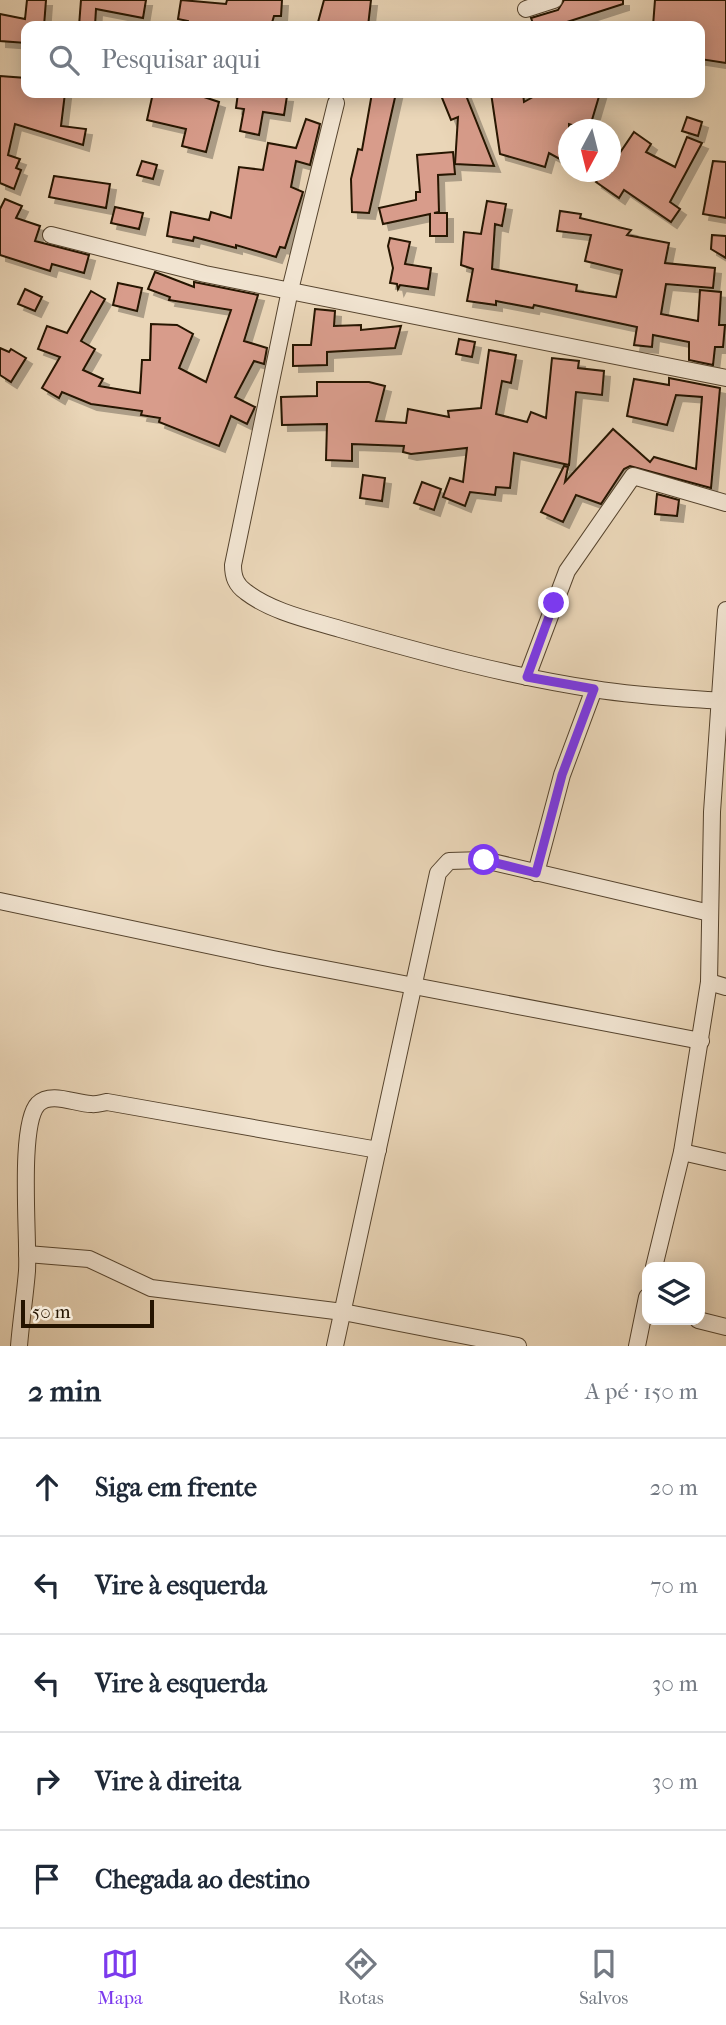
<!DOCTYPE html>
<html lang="pt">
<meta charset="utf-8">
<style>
body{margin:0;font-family:"IM FELL French Canon",serif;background:#f6f6f7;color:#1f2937}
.controls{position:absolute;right:21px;bottom:21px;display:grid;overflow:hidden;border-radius:14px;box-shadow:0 4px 18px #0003}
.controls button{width:63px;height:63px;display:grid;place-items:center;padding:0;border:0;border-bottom:2px solid #e0e1e3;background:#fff;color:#1f2937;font:35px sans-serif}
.compass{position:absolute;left:558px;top:119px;width:63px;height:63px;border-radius:50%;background:#fff;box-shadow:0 4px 18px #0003;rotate:187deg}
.scale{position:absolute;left:21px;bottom:18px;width:133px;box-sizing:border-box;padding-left:7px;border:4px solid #251400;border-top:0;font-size:19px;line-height:24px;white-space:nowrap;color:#251400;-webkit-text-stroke:5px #f1e4d1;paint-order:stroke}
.stop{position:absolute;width:21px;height:21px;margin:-16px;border:5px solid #7c3aed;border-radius:50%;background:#fff}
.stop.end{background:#7c3aed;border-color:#fff;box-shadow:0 2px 7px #0008}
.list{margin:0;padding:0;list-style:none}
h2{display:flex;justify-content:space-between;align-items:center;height:91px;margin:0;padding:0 28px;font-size:30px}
h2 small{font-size:23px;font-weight:400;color:#747a83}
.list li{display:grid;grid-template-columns:46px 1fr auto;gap:21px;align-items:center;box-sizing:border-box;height:98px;padding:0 28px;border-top:2px solid #e0e1e3}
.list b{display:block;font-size:26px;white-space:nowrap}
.list em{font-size:23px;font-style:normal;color:#747a83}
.icon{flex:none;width:38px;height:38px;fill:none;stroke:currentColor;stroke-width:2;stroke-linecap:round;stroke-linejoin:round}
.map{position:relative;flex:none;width:726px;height:1346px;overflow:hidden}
.search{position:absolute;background:#fff;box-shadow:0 4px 18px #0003;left:21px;right:21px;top:21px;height:77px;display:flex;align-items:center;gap:18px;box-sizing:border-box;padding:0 24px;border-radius:14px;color:#747a83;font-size:26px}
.sheet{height:581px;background:#fff}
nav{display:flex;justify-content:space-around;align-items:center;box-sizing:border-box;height:98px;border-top:2px solid #e0e1e3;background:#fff;font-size:19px;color:#747a83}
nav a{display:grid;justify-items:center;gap:4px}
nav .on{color:#7c3aed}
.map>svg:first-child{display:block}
.building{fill:#d89c8b;stroke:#251400;stroke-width:2;filter:url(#shadow)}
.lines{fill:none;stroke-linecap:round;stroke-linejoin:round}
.minor-casing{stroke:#56442e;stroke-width:18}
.minor{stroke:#f1e4d1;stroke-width:16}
.route{stroke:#7c3aed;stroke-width:9}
</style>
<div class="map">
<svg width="726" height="1346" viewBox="0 0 726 1346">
<defs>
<filter id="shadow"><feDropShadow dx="6" dy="6" stdDeviation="0" flood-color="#0004"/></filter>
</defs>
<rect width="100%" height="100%" fill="#ead6b8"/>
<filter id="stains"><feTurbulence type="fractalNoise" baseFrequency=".00286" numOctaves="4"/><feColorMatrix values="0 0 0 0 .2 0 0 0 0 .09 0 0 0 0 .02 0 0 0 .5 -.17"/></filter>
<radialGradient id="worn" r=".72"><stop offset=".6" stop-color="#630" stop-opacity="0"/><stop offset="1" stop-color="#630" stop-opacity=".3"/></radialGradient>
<!-- building -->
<g class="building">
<path d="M 27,0 L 46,0 L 44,26 L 26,26 L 26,43 L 0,41 L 0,14 L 25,19 Z"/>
<path d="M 81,0 L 146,0 L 143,18 L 96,9 L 95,26 L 79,26 Z"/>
<path d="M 181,0 L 226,4 L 227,0 L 282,0 L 281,16 L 274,16 L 271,26 L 188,26 L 188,21 L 178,19 Z"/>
<path d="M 324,0 L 371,0 L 368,26 L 317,26 Z"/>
<path d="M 564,0 L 623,0 L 623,4 L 567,22 L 534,26 L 531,18 L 558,10 Z"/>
<path d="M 655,0 L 726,0 L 726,63 L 700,59 L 700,26 L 653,26 Z"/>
<path d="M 0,76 L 26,78 L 26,93 L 65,93 L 61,126 L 86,129 L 83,145 L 15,124 L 8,155 L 20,159 L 16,168 L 21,170 L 14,189 L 0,183 Z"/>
<path d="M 153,93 L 192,93 L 219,102 L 206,152 L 182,146 L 186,129 L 147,120 Z"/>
<path d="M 238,93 L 287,96 L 284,115 L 263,112 L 259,135 L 240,131 L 244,109 L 236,108 Z"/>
<path d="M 372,93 L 396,93 L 369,213 L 352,212 L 351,179 L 358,149 L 362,150 Z"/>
<path d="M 440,93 L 465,93 L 494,166 L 455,164 L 458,117 L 451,120 Z"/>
<path d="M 491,93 L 523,93 L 524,102 L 540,93 L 600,93 L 589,130 L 569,124 L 569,164 L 549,153 L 545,167 L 500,154 Z"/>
<path d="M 687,117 L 702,122 L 698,136 L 682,131 Z"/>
<path d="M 306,119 L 320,124 L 310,165 L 296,161 L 291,187 L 303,192 L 285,248 L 280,247 L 276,257 L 236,245 L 236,248 L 194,237 L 193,241 L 167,236 L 171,212 L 209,220 L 211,212 L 231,218 L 239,167 L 263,170 L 268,143 L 296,148 Z"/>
<path d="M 634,132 L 651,144 L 646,152 L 675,167 L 687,137 L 702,143 L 670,202 L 680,209 L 671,222 L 624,190 L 619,198 L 596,182 L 603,172 L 611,172 L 611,166 Z"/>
<path d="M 453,152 L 455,174 L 438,175 L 439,212 L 434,213 L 447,213 L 447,236 L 430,236 L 430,214 L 383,224 L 379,208 L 416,200 L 416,192 L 420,192 L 417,155 Z"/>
<path d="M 142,161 L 157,165 L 153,179 L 137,175 Z"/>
<path d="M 713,161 L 726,162 L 726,218 L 703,214 Z"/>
<path d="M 54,176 L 110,184 L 106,208 L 49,197 Z"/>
<path d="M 5,199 L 22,206 L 16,218 L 40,226 L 35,241 L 89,255 L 84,273 L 52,264 L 50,271 L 0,255 L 0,209 Z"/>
<path d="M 487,201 L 506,204 L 502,226 L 495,224 L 492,269 L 577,285 L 576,291 L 616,297 L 622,270 L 585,261 L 591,235 L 557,231 L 560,211 L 581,214 L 580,218 L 631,230 L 627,235 L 669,243 L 665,263 L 715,268 L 713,288 L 666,284 L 661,314 L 698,321 L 700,290 L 721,292 L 719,325 L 725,325 L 723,347 L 715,347 L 713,365 L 689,360 L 689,342 L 653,335 L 652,347 L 634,345 L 637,327 L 534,305 L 533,308 L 496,301 L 496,305 L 467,301 L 473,269 L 461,265 L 464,232 L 481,234 Z"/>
<path d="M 115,207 L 143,213 L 139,229 L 111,223 Z"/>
<path d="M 712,235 L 726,236 L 726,258 L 711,249 Z"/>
<path d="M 390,238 L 410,242 L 405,264 L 431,268 L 428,289 L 400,285 L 398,289 L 397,284 L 390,283 L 393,268 L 388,246 Z"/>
<path d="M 155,272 L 194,287 L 194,282 L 258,295 L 244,341 L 267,348 L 264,364 L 254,361 L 235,397 L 255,407 L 247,424 L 231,416 L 219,446 L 159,422 L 160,418 L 141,415 L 142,411 L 91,404 L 62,392 L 59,398 L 42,388 L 60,357 L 38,349 L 47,326 L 67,333 L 91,291 L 105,299 L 81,341 L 95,349 L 83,370 L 103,379 L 99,386 L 140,393 L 142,360 L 150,360 L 151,324 L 177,325 L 193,334 L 179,368 L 206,382 L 231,310 L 169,300 L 170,297 L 148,289 Z"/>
<path d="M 118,283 L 142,288 L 137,311 L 113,305 Z"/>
<path d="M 25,289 L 42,297 L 35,311 L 18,304 Z"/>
<path d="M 315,309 L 335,311 L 334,326 L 361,325 L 361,330 L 401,326 L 395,348 L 327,352 L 327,365 L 293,366 L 293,345 L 311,345 Z"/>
<path d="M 459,339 L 475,342 L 472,357 L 456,354 Z"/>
<path d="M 0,348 L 9,352 L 11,349 L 26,358 L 11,382 L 0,375 Z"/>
<path d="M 489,350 L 516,355 L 511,383 L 502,381 L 496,414 L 527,422 L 531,412 L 546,418 L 552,358 L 579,361 L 578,368 L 604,371 L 602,395 L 576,392 L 569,465 L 514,453 L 510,488 L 496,487 L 495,495 L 470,492 L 465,506 L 443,497 L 450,478 L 463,482 L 467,448 L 411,454 L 403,452 L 404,446 L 352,444 L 352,461 L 326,460 L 327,424 L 282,425 L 281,397 L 317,396 L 317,382 L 369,382 L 385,386 L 376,421 L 406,423 L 408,409 L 449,417 L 448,411 L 481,408 Z"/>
<path d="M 669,378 L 720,388 L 711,488 L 630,466 L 624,469 L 601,504 L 576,495 L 563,522 L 541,512 L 564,466 L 568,467 L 565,482 L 613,429 L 650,462 L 654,457 L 696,469 L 702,397 L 676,395 L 667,425 L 627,416 L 634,379 L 669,385 Z"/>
<path d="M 363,475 L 385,478 L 382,501 L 360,498 Z"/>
<path d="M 422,482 L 441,489 L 434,510 L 414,503 Z"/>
<path d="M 657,494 L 679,500 L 677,516 L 655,514 Z"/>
</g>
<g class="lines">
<!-- minor casing -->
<g class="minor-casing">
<g id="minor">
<path d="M 526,9 L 554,0"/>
<path d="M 336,103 L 290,290 L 233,565 C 233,577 236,585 246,592 C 272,612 310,620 340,629 C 424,653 508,676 594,689 C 636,696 679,698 722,701"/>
<path d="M 51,235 L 205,274 L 726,378"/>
<path d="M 527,677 L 567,571 L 633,476 L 726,503"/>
<path d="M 536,873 L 562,775 L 594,689"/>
<path d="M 0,901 L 273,959 L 701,1041"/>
<path d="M 709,982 L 726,987"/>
<path d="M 682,1152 L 726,1162"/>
<path d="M 27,1254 L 89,1259 L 151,1288 L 343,1312 L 518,1346"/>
<path d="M 654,1267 L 682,1152 L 709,982 L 712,812 L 726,610"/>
<path d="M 698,1320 L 726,1327"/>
<path d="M 19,1346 C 21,1321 25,1296 27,1271 C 29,1240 18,1125 38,1104 C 51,1091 76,1104 91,1104 C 96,1105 101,1103 107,1102 L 378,1150"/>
<path d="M 335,1346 L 438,873 L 449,861 L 484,860 L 710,913"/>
<path d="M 637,1346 L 647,1297"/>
</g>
</g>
<!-- minor -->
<use href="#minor" class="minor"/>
</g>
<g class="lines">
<!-- route -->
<path class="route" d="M 484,860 L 536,873 L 562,775 L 594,689 L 527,677 L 554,603"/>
</g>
<rect width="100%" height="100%" filter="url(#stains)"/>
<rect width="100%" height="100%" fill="url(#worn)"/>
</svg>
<div class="controls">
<button><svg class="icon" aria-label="layers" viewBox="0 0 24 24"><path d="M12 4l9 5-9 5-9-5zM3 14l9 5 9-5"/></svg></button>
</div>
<svg class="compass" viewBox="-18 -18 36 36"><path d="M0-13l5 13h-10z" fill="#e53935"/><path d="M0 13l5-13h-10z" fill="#747a83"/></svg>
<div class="scale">50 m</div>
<div class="stop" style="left:484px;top:860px"></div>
<div class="stop end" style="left:554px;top:603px"></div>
<div class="search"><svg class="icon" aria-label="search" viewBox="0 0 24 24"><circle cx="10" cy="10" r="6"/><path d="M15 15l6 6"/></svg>Pesquisar aqui</div>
</div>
<section class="sheet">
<h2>2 min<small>A pé · 150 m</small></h2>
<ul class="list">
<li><svg class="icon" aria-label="ahead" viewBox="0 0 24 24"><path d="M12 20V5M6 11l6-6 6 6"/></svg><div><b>Siga em frente</b></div><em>20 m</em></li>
<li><svg class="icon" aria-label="left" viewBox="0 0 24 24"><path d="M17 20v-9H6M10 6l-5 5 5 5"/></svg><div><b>Vire à esquerda</b></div><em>70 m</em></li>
<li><svg class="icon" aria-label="left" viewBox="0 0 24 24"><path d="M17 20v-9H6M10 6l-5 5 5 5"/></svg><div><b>Vire à esquerda</b></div><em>30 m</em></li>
<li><svg class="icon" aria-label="right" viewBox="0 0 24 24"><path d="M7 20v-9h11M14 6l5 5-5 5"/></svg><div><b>Vire à direita</b></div><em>30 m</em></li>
<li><svg class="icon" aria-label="arrive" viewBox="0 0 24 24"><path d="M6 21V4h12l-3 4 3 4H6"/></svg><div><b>Chegada ao destino</b></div></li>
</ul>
</section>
<nav>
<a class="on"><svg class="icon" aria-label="map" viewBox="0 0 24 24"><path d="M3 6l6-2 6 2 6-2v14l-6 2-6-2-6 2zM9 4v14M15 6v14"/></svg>Mapa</a>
<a><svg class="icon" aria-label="directions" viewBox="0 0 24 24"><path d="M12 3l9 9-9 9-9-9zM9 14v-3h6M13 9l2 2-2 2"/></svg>Rotas</a>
<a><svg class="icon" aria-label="saved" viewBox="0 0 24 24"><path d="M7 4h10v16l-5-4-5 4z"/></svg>Salvos</a>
</nav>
